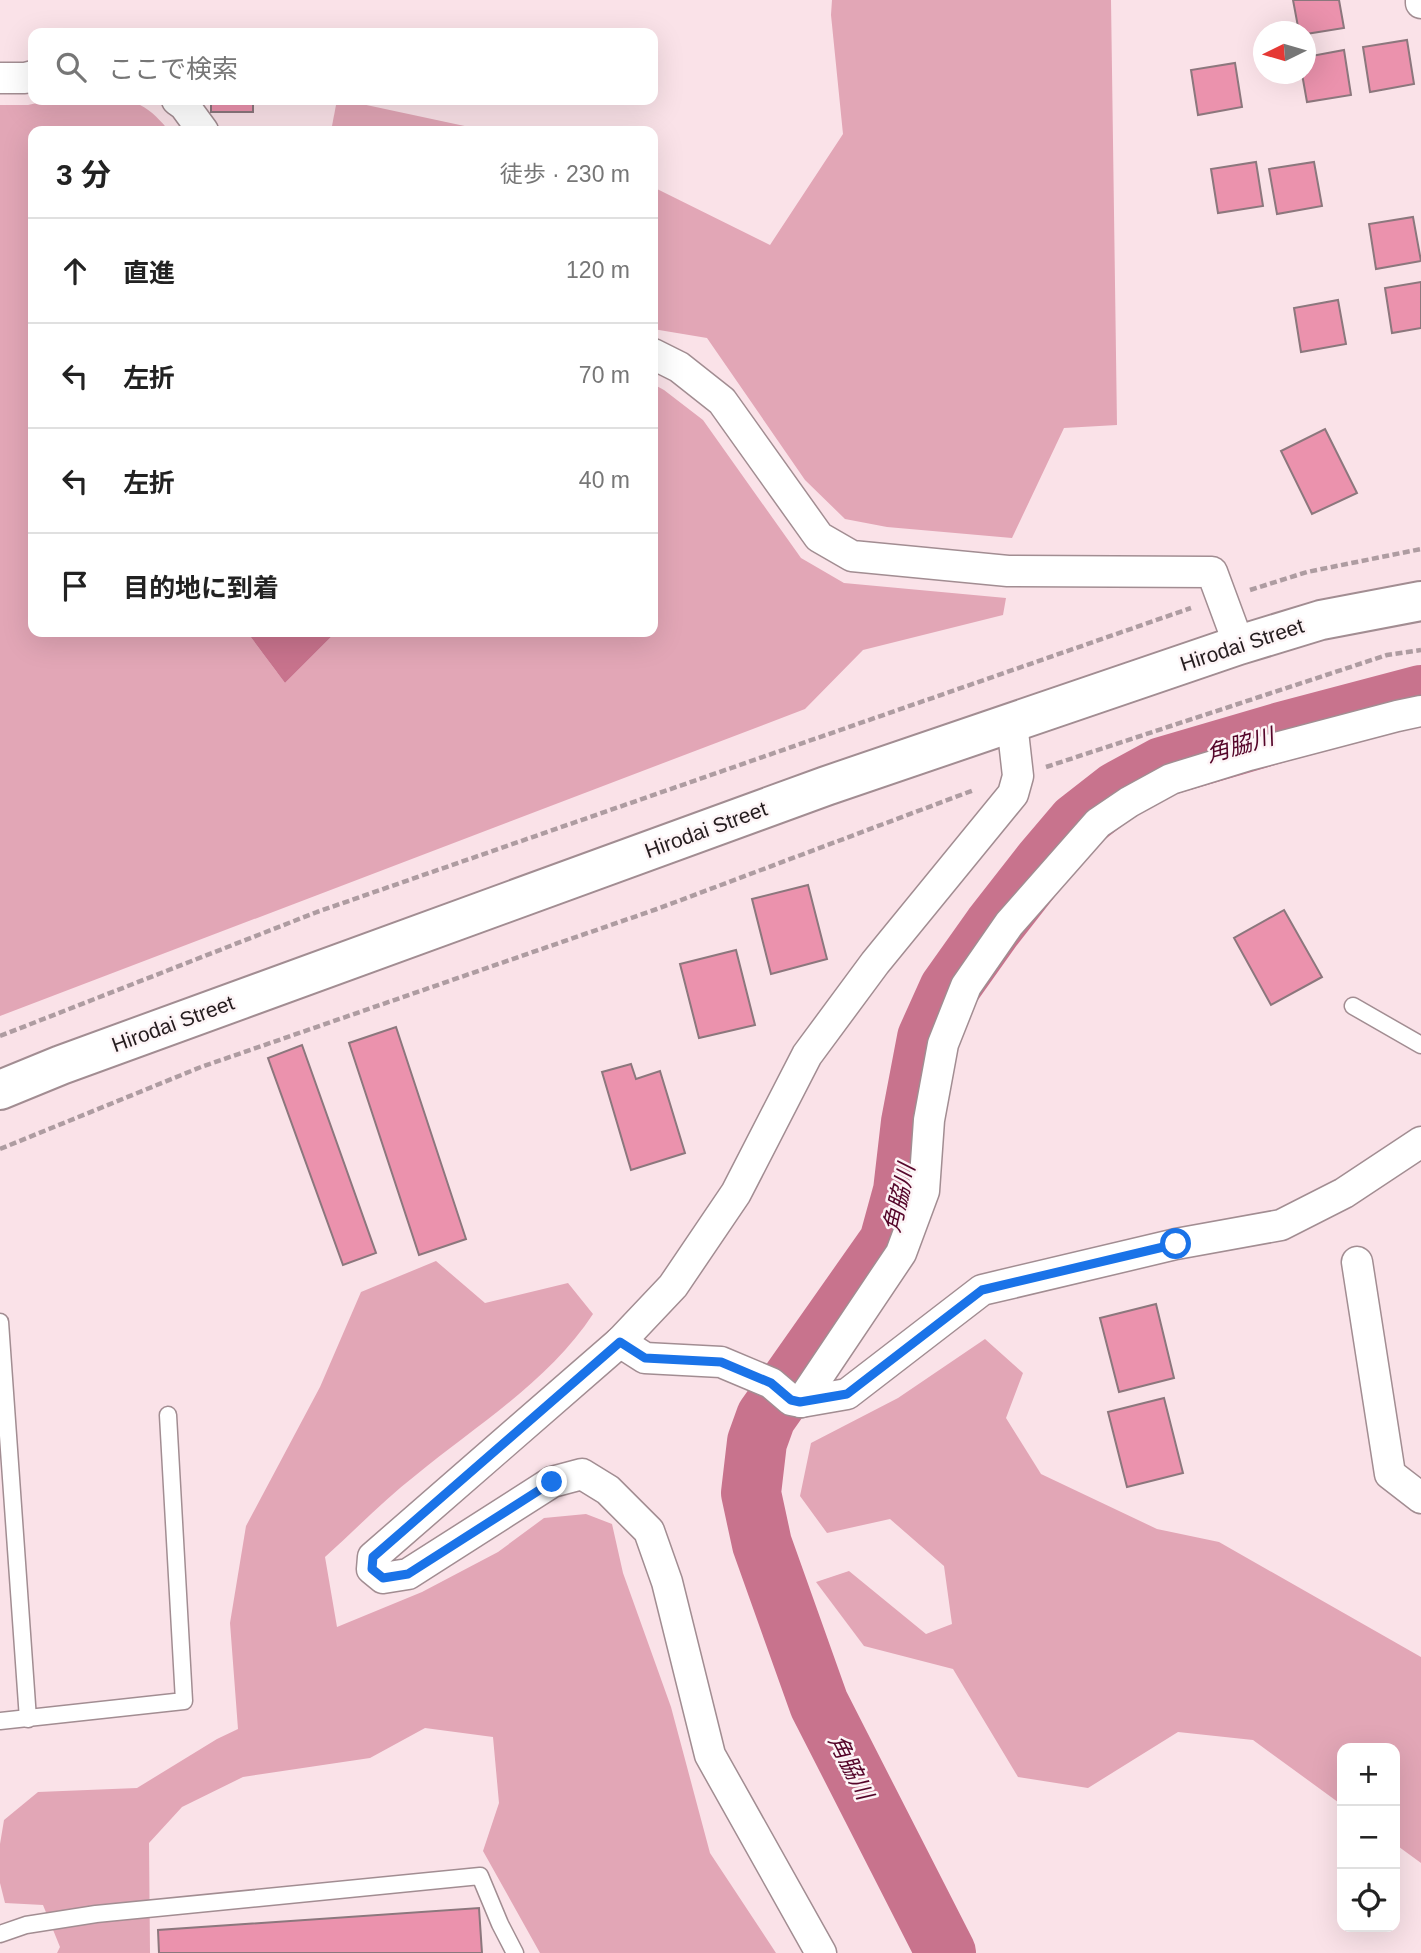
<!DOCTYPE html>
<html lang="ja">
<meta charset="utf-8">
<style>
body{margin:0;font-family:Helvetica,"Noto Sans JP",sans-serif;background:#f2f2f2;color:#222}
.controls{position:absolute;right:21px;bottom:21px;display:grid;overflow:hidden;border-radius:14px;box-shadow:0 7px 28px #0002}
.controls button{width:63px;height:63px;display:grid;place-items:center;padding:0;border:0;border-bottom:2px solid #e0e0e0;background:#fff;color:#222;font:35px sans-serif}
.compass{position:absolute;left:1253px;top:21px;width:63px;height:63px;border-radius:50%;background:#fff;box-shadow:0 7px 28px #0002;rotate:265deg}
.stop{position:absolute;width:21px;height:21px;margin:-16px;border:5px solid #1a73e8;border-radius:50%;background:#fff}
.stop.end{background:#1a73e8;border-color:#fff;box-shadow:0 2px 7px #0008}
.list{margin:0;padding:0;list-style:none}
h2{display:flex;justify-content:space-between;align-items:center;height:91px;margin:0;padding:0 28px;font-size:30px}
h2 small{font-size:23px;font-weight:400;color:#767676}
.list li{display:grid;grid-template-columns:46px 1fr auto;gap:21px;align-items:center;box-sizing:border-box;height:105px;padding:0 28px;border-top:2px solid #e0e0e0}
.list b{display:block;font-size:26px;white-space:nowrap}
.list em{font-size:23px;font-style:normal;color:#767676}
.icon{flex:none;width:38px;height:38px;fill:none;stroke:currentColor;stroke-width:2;stroke-linecap:round;stroke-linejoin:round}
.map{position:relative;flex:none;width:1421px;height:1953px;overflow:hidden}
.search{position:absolute;background:#fff;box-shadow:0 7px 28px #0002;left:28px;top:28px;width:630px;height:77px;display:flex;align-items:center;gap:18px;box-sizing:border-box;padding:0 24px;border-radius:14px;color:#767676;font-size:26px}
.panel{position:absolute;background:#fff;box-shadow:0 7px 28px #0002;left:28px;top:126px;width:630px;height:511px;border-radius:14px}
.map>svg:first-child{display:block}
.green{fill:#e2a6b6}
.water{fill:#c8738d}
.lines{fill:none;stroke-linecap:round;stroke-linejoin:round}
.river{stroke:#c8738d;stroke-width:60}
.building{fill:#eb92ad;stroke:#8c777d;stroke-width:2}
.service-casing{stroke:#a28d92;stroke-width:19}
.minor-casing{stroke:#a28d92;stroke-width:33}
.tertiary-casing{stroke:#a28d92;stroke-width:42}
.path{stroke:#ae9ca1;stroke-width:4.5;stroke-dasharray:7 3.5;stroke-linecap:butt}
.service{stroke:#fff;stroke-width:16}
.minor{stroke:#fff;stroke-width:30}
.tertiary{stroke:#fff;stroke-width:38}
.route{stroke:#1a73e8;stroke-width:9}
.labels{text-anchor:middle;stroke-width:5;stroke-linejoin:round;paint-order:stroke}
.street-label{font-size:21px;fill:#241c1e;stroke:#fdf4f6}
.water-label{font-size:23px;font-style:italic;fill:#550529;stroke:#fdf4f6}
</style>
<div class="map">
<svg width="1421" height="1953" viewBox="0 0 1421 1953">
<rect width="100%" height="100%" fill="#fae2e8"/>
<!-- green -->
<g class="green">
<path d="M 832,0 L 1111,0 L 1117,425 L 1064,428 L 1012,538 L 887,527 L 845,519 L 805,480 L 707,338 L 653,329 L 653,187 L 770,245 L 843,134 L 831,15 Z"/>
<path d="M 51,100 C 74,100 120,95 140,105 C 151,110 162,122 169,131 L 33,131 L 33,632 L 247,632 L 285,683 L 336,632 L 653,632 L 653,384 L 664,390 L 703,420 L 801,558 L 844,583 L 1006,598 L 1003,615 L 863,650 L 805,709 L 0,1016 L 0,105 L 28,105 Z"/>
<path d="M 337,100 L 343,100 L 488,131 L 331,131 Z"/>
<path d="M 436,1261 L 485,1303 L 568,1283 L 593,1314 C 549,1381 477,1425 416,1475 C 384,1500 355,1530 325,1557 L 337,1627 L 422,1592 L 498,1552 L 544,1518 L 586,1514 L 612,1524 L 623,1573 L 671,1707 L 710,1853 L 776,1953 L 540,1953 L 483,1851 L 499,1803 L 493,1737 L 425,1728 L 370,1758 L 243,1777 L 182,1807 L 149,1843 L 150,1953 L 57,1953 L 60,1947 L 43,1905 L 5,1903 L 0,1883 L 0,1844 L 4,1820 L 38,1792 L 137,1788 L 217,1739 L 238,1729 L 230,1623 L 246,1526 L 320,1387 L 361,1292 Z"/>
<path d="M 985,1339 L 1023,1373 L 1006,1418 L 1041,1474 L 1157,1529 L 1219,1542 L 1421,1657 L 1421,1863 L 1395,1844 L 1395,1748 L 1342,1748 L 1342,1805 L 1253,1740 L 1178,1732 L 1088,1788 L 1018,1777 L 953,1669 L 864,1646 L 816,1582 L 849,1571 L 926,1634 L 952,1624 L 944,1566 L 890,1519 L 827,1533 L 800,1496 L 811,1443 L 898,1398 Z"/>
</g>
<!-- water -->
<path class="water" d="M 247,632 L 336,632 L 285,683 Z"/>
<g class="lines">
<!-- river -->
<path class="river" d="M 946,1953 L 819,1704 L 762,1544 L 751,1493 L 757,1442 L 766,1417 L 889,1242 L 903,1191 L 911,1122 L 927,1038 L 949,989 L 993,927 L 1043,863 L 1077,823 L 1118,791 L 1162,767 L 1281,732 L 1421,695"/>
</g>
<!-- building -->
<g class="building">
<path d="M 1293,0 L 1339,0 L 1344,28 L 1306,34 L 1306,32 L 1299,32 Z"/>
<path d="M 1407,40 L 1414,84 L 1370,92 L 1363,47 Z"/>
<path d="M 1344,50 L 1351,95 L 1307,102 L 1302,74 L 1306,74 L 1306,57 Z"/>
<path d="M 1235,63 L 1242,107 L 1198,115 L 1191,70 Z"/>
<rect x="211" y="100" width="42" height="12"/>
<path d="M 1256,162 L 1263,206 L 1218,213 L 1211,169 Z"/>
<path d="M 1314,162 L 1322,206 L 1277,214 L 1269,169 Z"/>
<path d="M 1413,217 L 1421,261 L 1376,269 L 1369,224 Z"/>
<path d="M 1421,282 L 1421,328 L 1392,333 L 1385,288 Z"/>
<path d="M 1338,300 L 1346,344 L 1301,352 L 1294,308 Z"/>
<path d="M 1325,429 L 1357,493 L 1312,514 L 1281,451 Z"/>
<path d="M 808,885 L 827,959 L 771,974 L 752,899 Z"/>
<path d="M 1284,910 L 1322,977 L 1271,1005 L 1234,938 Z"/>
<path d="M 736,950 L 755,1025 L 699,1038 L 680,964 Z"/>
<path d="M 396,1027 L 466,1239 L 419,1255 L 349,1043 Z"/>
<path d="M 302,1045 L 376,1253 L 343,1265 L 268,1058 Z"/>
<path d="M 631,1064 L 636,1079 L 660,1071 L 685,1153 L 631,1170 L 602,1072 Z"/>
<path d="M 1156,1304 L 1174,1378 L 1119,1392 L 1100,1318 Z"/>
<path d="M 1164,1398 L 1183,1473 L 1127,1487 L 1108,1412 Z"/>
<path d="M 479,1908 L 482,1953 L 159,1953 L 158,1930 Z"/>
</g>
<g class="lines">
<!-- service casing -->
<g class="service-casing">
<g id="service">
<path d="M 1353,1006 L 1421,1045"/>
<path d="M 0,1322 L 28,1719"/>
<path d="M 0,1721 L 184,1701 L 168,1415"/>
<path d="M 0,1934 L 26,1925 L 96,1914 L 480,1876 L 500,1924 L 515,1953"/>
</g>
</g>
<!-- minor casing -->
<g class="minor-casing">
<g id="minor">
<path d="M 1421,0 L 1421,3"/>
<path d="M 0,78 L 25,78 L 33,76"/>
<path d="M 177,100 L 184,105 L 203,131"/>
<path d="M 653,354 L 679,367 L 722,401 L 819,537 L 852,556 L 1008,571 L 1212,572 L 1239,645"/>
<path d="M 1357,1262 L 1390,1474 L 1421,1498"/>
<path d="M 620,1342 L 645,1358 L 721,1362 L 771,1383 L 791,1400 L 801,1402 L 847,1394 L 982,1290 L 1176,1244 L 1281,1225 L 1344,1193 L 1421,1142"/>
<path d="M 801,1402 L 901,1253 L 924,1191 L 929,1120 L 943,1044 L 966,986 L 1009,924 L 1098,823 L 1129,802 L 1171,779 L 1249,755 L 1397,716 L 1421,711"/>
<path d="M 821,1953 L 710,1755 L 667,1582 L 649,1531 L 608,1490 L 582,1474 L 552,1482 L 408,1574 L 383,1578 L 372,1569 L 373,1557 L 620,1342 L 673,1286 L 736,1193 L 807,1055 L 875,963 L 1013,794 L 1018,776 L 1012,723"/>
</g>
</g>
<!-- tertiary casing -->
<g class="tertiary-casing">
<path id="tertiary" d="M 0,1090 L 61,1065 L 826,786 L 1239,645 L 1321,620 L 1421,601"/>
</g>
<!-- path -->
<g class="path">
<path d="M 1250,590 L 1307,572 L 1421,549"/>
<path d="M 1046,767 L 1387,655 L 1421,650"/>
<path d="M 0,1036 L 317,912 L 1191,608"/>
<path d="M 0,1149 L 201,1067 L 657,909 L 974,790"/>
</g>
<!-- service -->
<use href="#service" class="service"/>
<!-- minor -->
<use href="#minor" class="minor"/>
<!-- tertiary -->
<use href="#tertiary" class="tertiary"/>
</g>
<g class="lines">
<!-- route -->
<path class="route" d="M 552,1482 L 408,1574 L 383,1578 L 372,1569 L 373,1557 L 620,1342 L 645,1358 L 721,1362 L 771,1383 L 791,1400 L 800,1402 L 847,1394 L 982,1290 L 1176,1244"/>
</g>
<g class="labels">
<!-- street labels -->
<g class="street-label">
<text transform="translate(1242 645) rotate(-18)" y="7">Hirodai Street</text>
<text transform="translate(706 830) rotate(-20)" y="7">Hirodai Street</text>
<text transform="translate(173 1024) rotate(-20)" y="7">Hirodai Street</text>
</g>
<!-- water labels -->
<g class="water-label">
<text transform="translate(1240 745) rotate(-16)" y="8">角脇川</text>
<text transform="translate(899 1198) rotate(-77)" y="8">角脇川</text>
<text transform="translate(851 1767) rotate(63)" y="8">角脇川</text>
</g>
</g>
</svg>
<div class="controls">
<button>+</button>
<button>−</button>
<button><svg class="icon" aria-label="locate" viewBox="0 0 24 24"><circle cx="12" cy="12" r="6"/><path d="M12 2v4M12 18v4M2 12h4M18 12h4"/></svg></button>
</div>
<svg class="compass" viewBox="-18 -18 36 36"><path d="M0-13l5 13h-10z" fill="#e53935"/><path d="M0 13l5-13h-10z" fill="#767676"/></svg>
<div class="stop" style="left:1176px;top:1244px"></div>
<div class="stop end" style="left:552px;top:1482px"></div>
<div class="search"><svg class="icon" aria-label="search" viewBox="0 0 24 24"><circle cx="10" cy="10" r="6"/><path d="M15 15l6 6"/></svg>ここで検索</div>
<section class="panel">
<h2>3 分<small>徒歩 · 230 m</small></h2>
<ul class="list">
<li><svg class="icon" aria-label="ahead" viewBox="0 0 24 24"><path d="M12 20V5M6 11l6-6 6 6"/></svg><div><b>直進</b></div><em>120 m</em></li>
<li><svg class="icon" aria-label="left" viewBox="0 0 24 24"><path d="M17 20v-9H6M10 6l-5 5 5 5"/></svg><div><b>左折</b></div><em>70 m</em></li>
<li><svg class="icon" aria-label="left" viewBox="0 0 24 24"><path d="M17 20v-9H6M10 6l-5 5 5 5"/></svg><div><b>左折</b></div><em>40 m</em></li>
<li><svg class="icon" aria-label="arrive" viewBox="0 0 24 24"><path d="M6 21V4h12l-3 4 3 4H6"/></svg><div><b>目的地に到着</b></div></li>
</ul>
</section>
</div>
